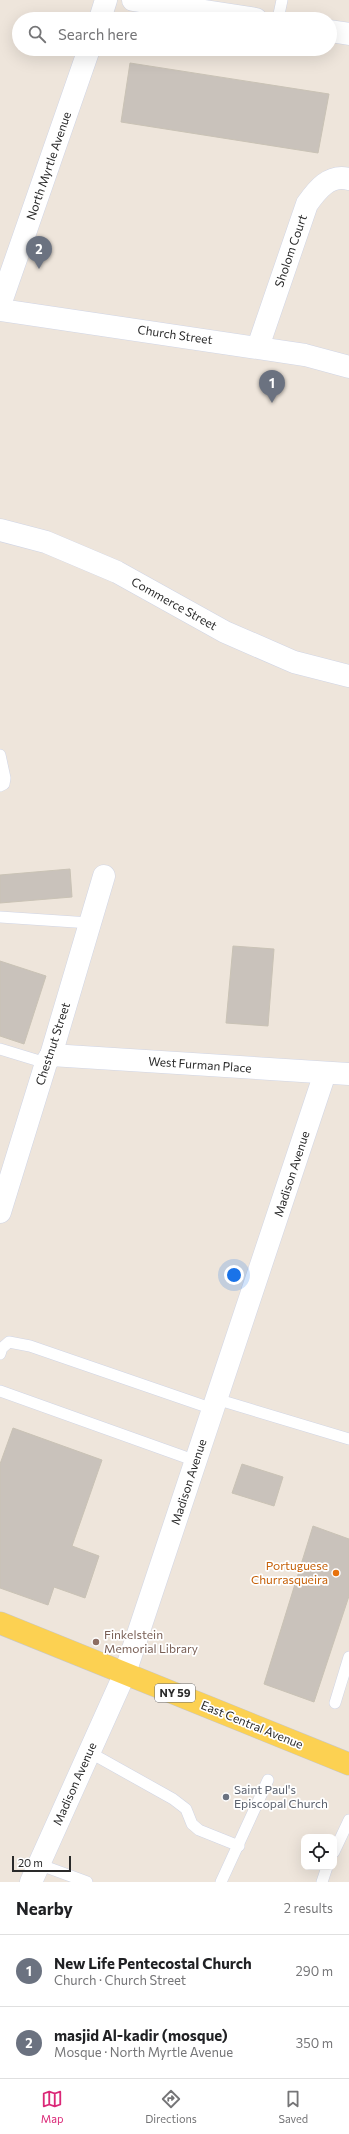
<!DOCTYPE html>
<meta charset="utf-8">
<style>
body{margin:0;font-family:Commissioner,sans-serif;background:#f6f6f6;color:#202124}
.controls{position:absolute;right:12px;bottom:12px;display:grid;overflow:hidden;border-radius:8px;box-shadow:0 4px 16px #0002}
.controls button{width:36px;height:36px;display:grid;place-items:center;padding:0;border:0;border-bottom:1px solid #e0e0e0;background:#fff;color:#202124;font:20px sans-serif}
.scale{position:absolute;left:12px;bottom:10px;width:59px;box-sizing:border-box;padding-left:4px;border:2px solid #2a2a2a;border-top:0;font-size:11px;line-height:14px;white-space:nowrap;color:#2a2a2a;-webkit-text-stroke:3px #fff;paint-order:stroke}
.you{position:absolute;left:234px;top:1275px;width:14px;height:14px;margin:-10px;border:3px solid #fff;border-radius:50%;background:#1a73e8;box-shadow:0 0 0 6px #1a73e833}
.badge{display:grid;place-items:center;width:26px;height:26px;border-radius:50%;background:#db2777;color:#fff;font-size:13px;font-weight:700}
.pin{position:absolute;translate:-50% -33px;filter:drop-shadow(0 1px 2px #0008)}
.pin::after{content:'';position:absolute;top:21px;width:14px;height:12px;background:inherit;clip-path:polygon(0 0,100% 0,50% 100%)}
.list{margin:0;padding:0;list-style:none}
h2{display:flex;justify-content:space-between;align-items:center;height:52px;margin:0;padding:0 16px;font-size:17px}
h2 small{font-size:13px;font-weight:400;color:#757577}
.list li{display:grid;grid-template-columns:26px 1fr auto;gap:12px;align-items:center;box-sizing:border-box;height:72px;padding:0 16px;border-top:1px solid #e0e0e0}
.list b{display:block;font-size:15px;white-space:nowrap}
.list p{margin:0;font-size:13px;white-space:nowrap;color:#757577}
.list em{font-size:13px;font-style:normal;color:#757577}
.icon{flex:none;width:22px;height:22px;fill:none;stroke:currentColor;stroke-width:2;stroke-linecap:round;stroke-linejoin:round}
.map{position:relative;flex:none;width:349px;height:1882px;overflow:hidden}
.search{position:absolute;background:#fff;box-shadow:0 4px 16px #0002;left:12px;right:12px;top:12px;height:44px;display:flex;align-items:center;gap:10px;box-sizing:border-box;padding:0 14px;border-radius:22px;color:#757577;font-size:15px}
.sheet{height:196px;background:#fff}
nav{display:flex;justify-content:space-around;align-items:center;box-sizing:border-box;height:56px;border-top:1px solid #e0e0e0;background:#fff;font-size:11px;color:#757577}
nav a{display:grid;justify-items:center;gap:2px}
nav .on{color:#db2777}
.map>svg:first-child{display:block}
.building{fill:#c9c2bb;stroke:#c9c2b5}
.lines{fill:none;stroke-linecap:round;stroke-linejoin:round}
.lane-casing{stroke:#d0d5e5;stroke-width:12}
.street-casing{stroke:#d0d5e5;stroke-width:23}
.primary-casing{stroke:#c8c8c8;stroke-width:23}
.lane{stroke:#fff;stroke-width:11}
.street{stroke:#fff;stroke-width:22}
.primary{stroke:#fcd152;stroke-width:22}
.food-dot{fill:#e8710a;stroke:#fff;stroke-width:1.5}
.education-dot{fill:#8d6e63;stroke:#fff;stroke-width:1.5}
.worship-dot{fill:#6b7280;stroke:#fff;stroke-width:1.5}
.labels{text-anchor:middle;stroke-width:3.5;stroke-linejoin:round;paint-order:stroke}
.shield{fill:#fff;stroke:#6a6a6a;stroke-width:1}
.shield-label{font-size:11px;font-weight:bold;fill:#2a2a2a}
.street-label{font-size:12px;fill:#2a2a2a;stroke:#fff}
.food-label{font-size:12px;fill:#c56008;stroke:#fff;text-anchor:end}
.education-label{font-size:12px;fill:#785e54;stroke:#fff;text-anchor:start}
.worship-label{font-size:12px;fill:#5b616d;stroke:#fff;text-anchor:start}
</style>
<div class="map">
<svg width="349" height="1882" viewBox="0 0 349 1882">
<rect width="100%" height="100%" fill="#eee5db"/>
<!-- building -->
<g class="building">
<path d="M 130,63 L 329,94 L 318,153 L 121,122 Z"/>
<path d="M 70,869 L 72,897 L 0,903 L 0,875 Z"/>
<path d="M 233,946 L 274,949 L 268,1026 L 226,1023 Z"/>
<path d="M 0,961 L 46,976 L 24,1044 L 0,1036 Z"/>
<path d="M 13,1428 L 102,1460 L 72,1546 L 99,1556 L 85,1598 L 54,1587 L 48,1605 L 0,1588 L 0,1464 Z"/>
<path d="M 242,1464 L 283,1477 L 274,1506 L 232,1493 Z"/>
<path d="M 313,1526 L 349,1539 L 349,1596 L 314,1702 L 264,1684 Z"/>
</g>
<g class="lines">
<!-- lane casing -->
<g class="lane-casing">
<g id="lane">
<path d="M 278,19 L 282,0"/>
<path d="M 0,755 L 5,778 L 4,784 L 0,786"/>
<path d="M 0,917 L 90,923"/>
<path d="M 0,1049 L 46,1063"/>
<path d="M 0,1354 L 2,1348 L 9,1342 L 30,1346 L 213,1409"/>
<path d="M 0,1391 L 196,1461"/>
<path d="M 216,1399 L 349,1439"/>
<path d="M 335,1703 L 349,1657"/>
<path d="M 89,1752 L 173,1799 L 186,1809 L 192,1824 L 199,1830 L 239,1846"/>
<path d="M 334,1852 L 349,1820"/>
<path d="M 38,1864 L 87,1882"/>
<path d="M 221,1882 L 268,1780"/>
<path d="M 322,1882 L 327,1867"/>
</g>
</g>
<!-- street casing -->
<g class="street-casing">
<g id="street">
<path d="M 133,0 L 256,19"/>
<path d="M 100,19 L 106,0"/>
<path d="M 330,31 L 349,34"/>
<path d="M 0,305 L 89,49"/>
<path d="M 0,310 L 305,355 L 349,367"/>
<path d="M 258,347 L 307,204 C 317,190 329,174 349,179"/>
<path d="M 0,530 L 46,542 L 117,572 L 225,632 L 294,662 L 349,676"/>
<path d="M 51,1055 L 349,1074"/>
<path d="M 0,1212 L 46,1063 L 51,1055 L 104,876"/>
<path d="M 31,1882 L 125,1673 L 325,1073"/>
</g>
</g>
<!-- primary casing -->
<g class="primary-casing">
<path id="primary" d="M 0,1623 L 349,1764"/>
</g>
<!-- lane -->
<use href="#lane" class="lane"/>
<!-- street -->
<use href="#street" class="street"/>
<!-- primary -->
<use href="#primary" class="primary"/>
</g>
<!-- markers -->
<circle class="food-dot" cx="336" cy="1573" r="4"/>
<circle class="education-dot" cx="96" cy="1642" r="4"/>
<circle class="worship-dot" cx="226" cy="1797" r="4"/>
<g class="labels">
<!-- shield labels -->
<rect class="shield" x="155" y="1684" width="40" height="18" rx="3"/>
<g class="shield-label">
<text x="175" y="1697">NY 59</text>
</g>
<!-- street labels -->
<g class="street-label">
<text transform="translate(49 166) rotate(-71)" y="4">North Myrtle Avenue</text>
<text transform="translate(291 251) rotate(-71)" y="4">Sholom Court</text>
<text transform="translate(175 335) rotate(8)" y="4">Church Street</text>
<text transform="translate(174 604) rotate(29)" y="4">Commerce Street</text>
<text transform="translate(53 1044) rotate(-72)" y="4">Chestnut Street</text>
<text transform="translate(200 1065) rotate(4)" y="4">West Furman Place</text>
<text transform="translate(292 1174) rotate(-72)" y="4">Madison Avenue</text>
<text transform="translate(189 1482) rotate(-72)" y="4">Madison Avenue</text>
<text transform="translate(252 1725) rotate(22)" y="4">East Central Avenue</text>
<text transform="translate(75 1784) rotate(-66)" y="4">Madison Avenue</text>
</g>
<!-- food labels -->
<g class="food-label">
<text x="328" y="1570">Portuguese<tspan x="328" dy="14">Churrasqueira</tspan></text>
</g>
<!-- education labels -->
<g class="education-label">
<text x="104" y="1639">Finkelstein<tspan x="104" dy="14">Memorial Library</tspan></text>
</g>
<!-- worship labels -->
<g class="worship-label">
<text x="234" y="1794">Saint Paul's<tspan x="234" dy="14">Episcopal Church</tspan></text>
</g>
</g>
</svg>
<div class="controls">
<button><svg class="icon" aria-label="locate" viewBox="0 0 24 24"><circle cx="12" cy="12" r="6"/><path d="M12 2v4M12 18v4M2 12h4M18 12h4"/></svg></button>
</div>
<div class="scale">20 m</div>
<div class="you"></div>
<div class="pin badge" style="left:272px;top:403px;background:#6b7280">1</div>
<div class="pin badge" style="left:39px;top:269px;background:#6b7280">2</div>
<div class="search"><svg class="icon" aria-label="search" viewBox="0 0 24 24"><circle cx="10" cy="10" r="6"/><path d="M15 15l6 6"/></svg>Search here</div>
</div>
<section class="sheet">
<h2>Nearby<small>2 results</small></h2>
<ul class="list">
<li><span class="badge" style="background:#6b7280">1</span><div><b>New Life Pentecostal Church</b><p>Church · Church Street</p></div><em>290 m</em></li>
<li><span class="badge" style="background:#6b7280">2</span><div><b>masjid Al-kadir (mosque)</b><p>Mosque · North Myrtle Avenue</p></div><em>350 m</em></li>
</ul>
</section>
<nav>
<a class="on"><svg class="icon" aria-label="map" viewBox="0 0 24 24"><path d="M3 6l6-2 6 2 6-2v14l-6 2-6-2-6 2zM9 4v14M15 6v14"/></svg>Map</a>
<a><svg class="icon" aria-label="directions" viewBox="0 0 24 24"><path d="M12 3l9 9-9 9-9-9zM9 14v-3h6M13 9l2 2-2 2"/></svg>Directions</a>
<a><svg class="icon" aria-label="saved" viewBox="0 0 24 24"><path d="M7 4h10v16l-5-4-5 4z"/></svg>Saved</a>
</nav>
